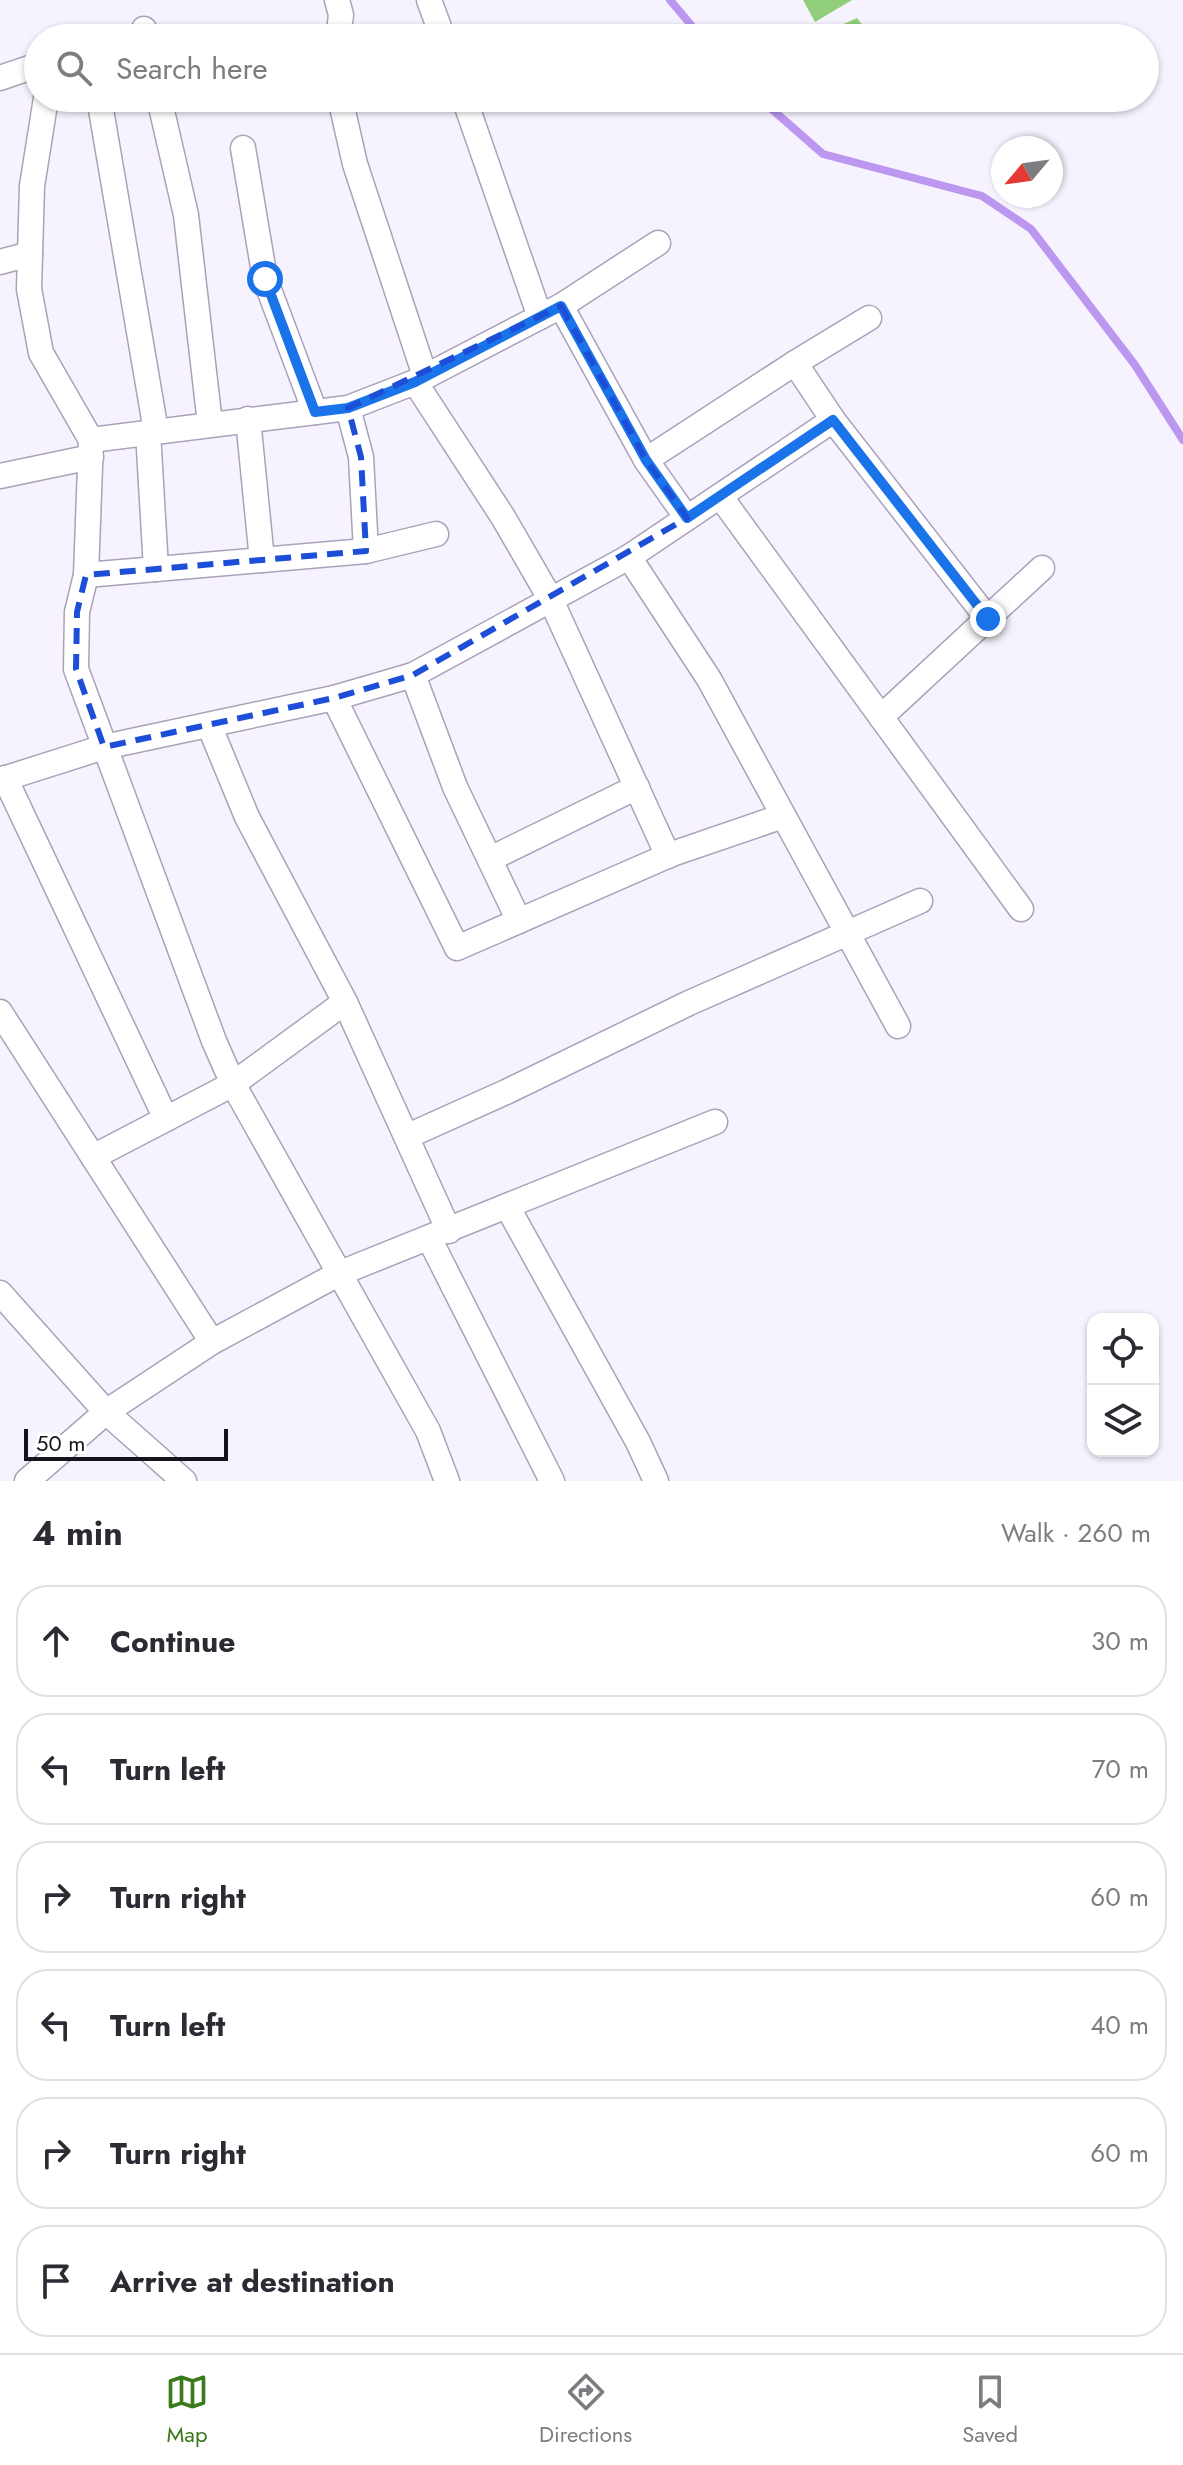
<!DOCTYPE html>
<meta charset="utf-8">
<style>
body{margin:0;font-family:Jost,sans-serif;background:#f7f7f7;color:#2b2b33}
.controls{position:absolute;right:24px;bottom:24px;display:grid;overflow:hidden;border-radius:16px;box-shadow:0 2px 6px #0004}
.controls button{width:72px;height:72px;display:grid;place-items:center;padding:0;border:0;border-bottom:2px solid #e1e1e2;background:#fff;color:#2b2b33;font:40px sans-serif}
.compass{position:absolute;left:991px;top:136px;width:72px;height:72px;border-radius:50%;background:#fff;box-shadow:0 2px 6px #0004;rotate:241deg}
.scale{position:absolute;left:24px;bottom:20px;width:204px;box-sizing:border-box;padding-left:8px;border:4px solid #16131c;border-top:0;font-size:22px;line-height:28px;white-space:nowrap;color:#16131c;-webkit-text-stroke:6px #fff;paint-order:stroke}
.stop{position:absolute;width:24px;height:24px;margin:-18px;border:6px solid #1a73e8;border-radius:50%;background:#fff}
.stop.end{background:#1a73e8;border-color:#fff;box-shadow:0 2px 8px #0008}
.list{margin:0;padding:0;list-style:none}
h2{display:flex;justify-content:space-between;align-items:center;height:104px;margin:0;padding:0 32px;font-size:34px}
h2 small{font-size:26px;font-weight:400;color:#7c7c81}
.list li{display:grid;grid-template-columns:52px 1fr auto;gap:24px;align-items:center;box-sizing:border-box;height:112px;margin:0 16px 16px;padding:0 16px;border:2px solid #e1e1e2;border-radius:32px}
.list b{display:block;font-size:30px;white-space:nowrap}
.list em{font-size:26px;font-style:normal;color:#7c7c81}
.icon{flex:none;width:44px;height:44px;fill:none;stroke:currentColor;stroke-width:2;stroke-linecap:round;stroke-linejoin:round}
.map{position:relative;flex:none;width:1183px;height:1481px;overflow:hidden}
.search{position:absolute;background:#fff;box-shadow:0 2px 6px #0004;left:24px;right:24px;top:24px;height:88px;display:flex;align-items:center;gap:20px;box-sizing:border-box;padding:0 28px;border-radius:44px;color:#7c7c81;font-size:30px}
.sheet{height:872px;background:#fff}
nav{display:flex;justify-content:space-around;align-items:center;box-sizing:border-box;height:112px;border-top:2px solid #e1e1e2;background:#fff;font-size:22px;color:#7c7c81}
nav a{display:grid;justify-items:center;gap:4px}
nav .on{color:#397a1a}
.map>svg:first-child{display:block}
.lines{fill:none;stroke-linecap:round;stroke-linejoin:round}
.stream{stroke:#bb97f0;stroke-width:8}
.building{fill:#90ce7a}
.minor-casing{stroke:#aaa1ba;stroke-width:27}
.minor{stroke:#fff;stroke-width:24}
.route{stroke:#1a73e8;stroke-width:10}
.marked{fill:none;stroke:#1d4ed8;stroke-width:6;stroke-dasharray:16 10;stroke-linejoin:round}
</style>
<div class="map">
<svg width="1183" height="1481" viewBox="0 0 1183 1481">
<rect width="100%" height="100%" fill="#f7f3fe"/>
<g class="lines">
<!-- stream -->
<g class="stream">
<path d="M 670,0 L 702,38"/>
<path d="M 759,98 L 823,154 L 982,196 L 1031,229 L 1135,365 L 1183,440"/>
</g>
</g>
<!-- building -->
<g class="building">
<path d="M 803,0 L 852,0 L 815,22 Z"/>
<path d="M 857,18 L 872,38 L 812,38 Z"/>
<path d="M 847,98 L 870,98 L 853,109 Z"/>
</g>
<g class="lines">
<!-- minor casing -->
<g class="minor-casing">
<g id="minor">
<path d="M 337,0 L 341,15 L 338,38"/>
<path d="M 429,0 L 443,38"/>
<path d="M 144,29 L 146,38"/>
<path d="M 0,78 L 38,65"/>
<path d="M 46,98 L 32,186 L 29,289 L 41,353 L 91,440 L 86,575 L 77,612 L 76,669 L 214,1041 L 233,1084 L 428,1431 L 447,1481"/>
<path d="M 99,98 L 156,431"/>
<path d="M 159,98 L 186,215 L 210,424"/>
<path d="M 340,98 L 355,164 L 425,376"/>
<path d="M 464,98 L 540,317"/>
<path d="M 243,148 L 265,279 L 315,412"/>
<path d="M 0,262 L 30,254"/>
<path d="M 561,306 L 646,460 L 687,518"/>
<path d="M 795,363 L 833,420 L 988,619"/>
<path d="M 415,382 L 503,517 L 551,600 L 668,856"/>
<path d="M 348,408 L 361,457 L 366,551"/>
<path d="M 248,419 L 262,560"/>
<path d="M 148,432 L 156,569"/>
<path d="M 91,440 L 348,408 L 415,382 L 561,306 L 658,243"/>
<path d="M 646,460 L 795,363 L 869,318"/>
<path d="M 0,476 L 91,457"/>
<path d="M 720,496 L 1021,909"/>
<path d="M 629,557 L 709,679 L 898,1026"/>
<path d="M 86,575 L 366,551 L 436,534"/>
<path d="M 413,675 L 455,787 L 519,921"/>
<path d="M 334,698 L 457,948 L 672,854 L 783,816"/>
<path d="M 881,717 L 1042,568"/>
<path d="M 209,725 L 247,817 L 345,1002 L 449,1231"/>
<path d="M 5,778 L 166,1119"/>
<path d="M 0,780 L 104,747 L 334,698 L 413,675 L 629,557 L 833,420"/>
<path d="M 490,859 L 637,787"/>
<path d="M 0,1012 L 212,1342"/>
<path d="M 408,1136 L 506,1092 L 689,1003 L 920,901"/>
<path d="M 93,1157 L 233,1084 L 345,1002"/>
<path d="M 507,1206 L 638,1442 L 656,1481"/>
<path d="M 429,1238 L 552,1481"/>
<path d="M 0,1293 L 106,1412 L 184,1481"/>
<path d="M 27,1481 L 106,1412 L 212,1342 L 338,1274 L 715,1122"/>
</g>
</g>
<!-- minor -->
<use href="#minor" class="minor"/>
</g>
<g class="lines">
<!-- route -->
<path class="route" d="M 265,279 L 315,412 L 348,408 L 415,382 L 561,306 L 646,460 L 687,518 L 833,420 L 988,619"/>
</g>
<!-- marked area -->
<path class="marked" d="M 561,306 L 646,460 L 687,518 L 413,675 L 334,698 L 104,747 L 76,669 L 77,612 L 86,575 L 366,551 L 361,457 L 348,408 Z"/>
</svg>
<div class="controls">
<button><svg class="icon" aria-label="locate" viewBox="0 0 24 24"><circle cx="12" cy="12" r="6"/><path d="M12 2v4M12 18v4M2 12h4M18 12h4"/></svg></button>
<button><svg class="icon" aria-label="layers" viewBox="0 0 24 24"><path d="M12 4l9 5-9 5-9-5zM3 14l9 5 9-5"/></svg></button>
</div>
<svg class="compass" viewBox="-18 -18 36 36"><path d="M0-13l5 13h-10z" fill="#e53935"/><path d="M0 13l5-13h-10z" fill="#7c7c81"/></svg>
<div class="scale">50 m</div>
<div class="stop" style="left:265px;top:279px"></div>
<div class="stop end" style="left:988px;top:619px"></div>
<div class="search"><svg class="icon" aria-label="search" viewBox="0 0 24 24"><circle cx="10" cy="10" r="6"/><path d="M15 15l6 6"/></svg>Search here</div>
</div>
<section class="sheet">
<h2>4 min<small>Walk · 260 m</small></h2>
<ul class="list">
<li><svg class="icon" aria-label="ahead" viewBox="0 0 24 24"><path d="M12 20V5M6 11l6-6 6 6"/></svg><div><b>Continue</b></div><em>30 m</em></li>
<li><svg class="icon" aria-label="left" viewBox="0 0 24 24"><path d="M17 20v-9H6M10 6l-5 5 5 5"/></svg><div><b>Turn left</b></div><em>70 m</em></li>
<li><svg class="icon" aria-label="right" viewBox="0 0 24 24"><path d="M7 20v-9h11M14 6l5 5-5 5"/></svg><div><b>Turn right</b></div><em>60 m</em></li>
<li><svg class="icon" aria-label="left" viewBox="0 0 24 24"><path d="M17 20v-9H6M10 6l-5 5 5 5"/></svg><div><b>Turn left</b></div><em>40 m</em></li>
<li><svg class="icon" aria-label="right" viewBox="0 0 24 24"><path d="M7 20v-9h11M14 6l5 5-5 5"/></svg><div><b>Turn right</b></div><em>60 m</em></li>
<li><svg class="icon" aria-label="arrive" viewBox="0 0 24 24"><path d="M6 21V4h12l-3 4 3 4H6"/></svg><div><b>Arrive at destination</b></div></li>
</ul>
</section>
<nav>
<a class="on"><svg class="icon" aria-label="map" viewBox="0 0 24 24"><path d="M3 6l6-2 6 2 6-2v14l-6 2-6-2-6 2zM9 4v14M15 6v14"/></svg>Map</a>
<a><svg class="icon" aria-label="directions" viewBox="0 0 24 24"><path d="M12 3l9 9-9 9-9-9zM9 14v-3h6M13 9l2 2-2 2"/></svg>Directions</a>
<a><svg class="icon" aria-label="saved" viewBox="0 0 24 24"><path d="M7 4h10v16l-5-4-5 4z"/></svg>Saved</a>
</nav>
